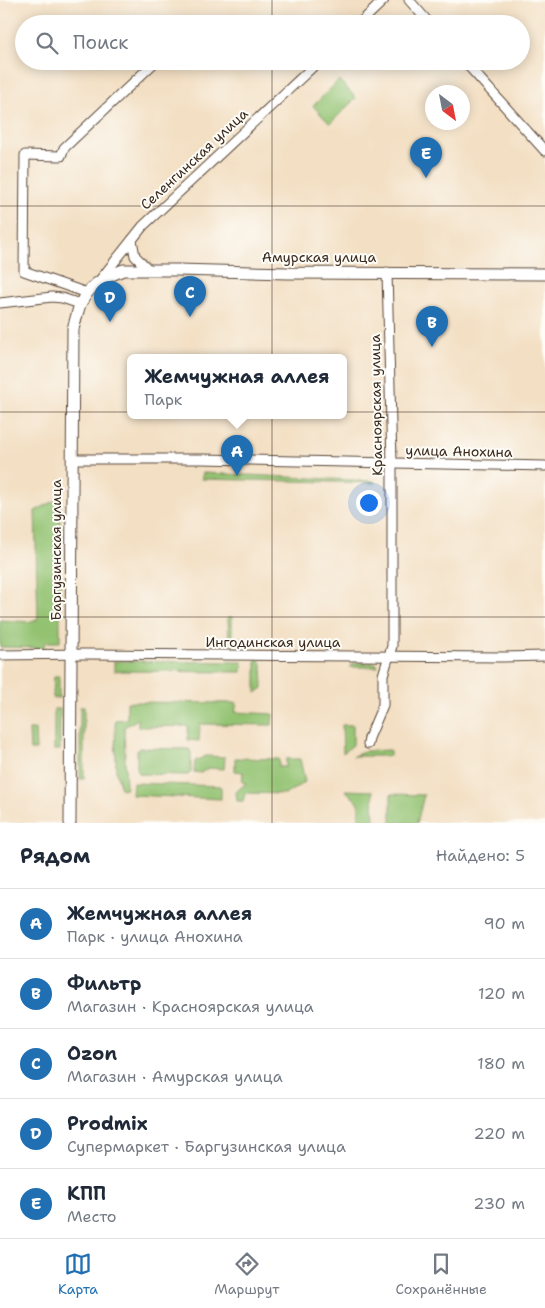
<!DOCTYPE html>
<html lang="ru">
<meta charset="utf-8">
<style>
body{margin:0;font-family:"Shantell Sans",sans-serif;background:#f2f2f3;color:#1f2937}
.compass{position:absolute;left:425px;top:85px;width:45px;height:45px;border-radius:50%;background:#fff;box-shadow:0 2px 12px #0003;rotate:148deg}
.you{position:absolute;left:368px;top:502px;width:18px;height:18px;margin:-12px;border:4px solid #fff;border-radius:50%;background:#1a73e8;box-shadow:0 0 0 8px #1a73e833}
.badge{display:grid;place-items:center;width:32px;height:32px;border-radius:50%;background:#1f6fb2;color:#fff;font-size:16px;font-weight:700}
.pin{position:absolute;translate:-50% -41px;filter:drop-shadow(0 1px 2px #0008)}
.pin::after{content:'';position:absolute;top:26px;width:18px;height:15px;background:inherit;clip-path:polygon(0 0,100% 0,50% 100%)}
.popup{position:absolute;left:127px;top:354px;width:220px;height:65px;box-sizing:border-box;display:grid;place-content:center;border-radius:8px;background:#fff;filter:drop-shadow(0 1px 4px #0005);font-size:16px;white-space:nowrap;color:#747a83}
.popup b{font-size:19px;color:#1f2937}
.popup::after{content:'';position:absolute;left:50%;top:100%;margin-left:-10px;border:10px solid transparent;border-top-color:#fff}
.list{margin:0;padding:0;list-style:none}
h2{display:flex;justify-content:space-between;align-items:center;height:65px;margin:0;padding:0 20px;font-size:21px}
h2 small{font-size:16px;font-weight:400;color:#747a83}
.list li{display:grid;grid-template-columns:32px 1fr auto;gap:15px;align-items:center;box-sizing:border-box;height:70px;padding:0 20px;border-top:1px solid #e0e1e3}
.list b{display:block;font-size:19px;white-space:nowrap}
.list p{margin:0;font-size:16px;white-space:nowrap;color:#747a83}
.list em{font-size:16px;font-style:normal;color:#747a83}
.icon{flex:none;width:28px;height:28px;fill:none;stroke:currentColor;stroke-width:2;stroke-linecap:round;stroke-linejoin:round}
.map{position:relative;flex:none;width:545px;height:823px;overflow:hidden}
.search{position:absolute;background:#fff;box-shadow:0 2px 12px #0003;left:15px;right:15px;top:15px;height:55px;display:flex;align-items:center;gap:12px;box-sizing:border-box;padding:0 18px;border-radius:28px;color:#747a83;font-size:19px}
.sheet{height:415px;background:#fff}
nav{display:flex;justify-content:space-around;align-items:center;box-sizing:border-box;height:70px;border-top:1px solid #e0e1e3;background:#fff;font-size:14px;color:#747a83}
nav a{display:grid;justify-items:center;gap:2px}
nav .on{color:#1f6fb2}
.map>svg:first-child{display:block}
.green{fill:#93c271;stroke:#677648}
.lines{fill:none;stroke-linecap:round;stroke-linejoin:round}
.minor-casing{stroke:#574537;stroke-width:11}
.secondary-casing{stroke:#574537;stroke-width:13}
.minor{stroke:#fff;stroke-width:9}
.secondary{stroke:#fff;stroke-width:11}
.grid{fill:none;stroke:#3b2a1e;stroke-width:1;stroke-opacity:0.55}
.labels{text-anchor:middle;stroke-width:4;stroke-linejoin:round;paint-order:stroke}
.street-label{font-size:14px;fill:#3b2a1e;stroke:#fdfcf7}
</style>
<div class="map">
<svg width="545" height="823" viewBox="0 0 545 823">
<rect width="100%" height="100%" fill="#fdfcf7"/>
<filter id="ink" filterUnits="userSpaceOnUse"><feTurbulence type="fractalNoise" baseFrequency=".02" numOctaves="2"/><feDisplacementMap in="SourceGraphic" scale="10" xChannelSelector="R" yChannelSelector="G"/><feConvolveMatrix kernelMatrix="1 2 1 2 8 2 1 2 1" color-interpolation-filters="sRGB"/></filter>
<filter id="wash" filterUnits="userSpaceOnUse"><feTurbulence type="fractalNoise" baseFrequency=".0096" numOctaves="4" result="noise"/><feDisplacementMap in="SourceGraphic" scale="20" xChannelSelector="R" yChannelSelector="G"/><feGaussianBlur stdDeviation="1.12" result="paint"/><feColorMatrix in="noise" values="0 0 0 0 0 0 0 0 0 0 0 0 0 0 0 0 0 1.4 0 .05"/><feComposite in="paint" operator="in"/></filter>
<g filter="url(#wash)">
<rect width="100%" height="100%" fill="#f3dfc3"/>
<!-- green -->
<g class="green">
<path d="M 339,80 L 356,98 L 330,124 L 313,106 Z"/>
<path d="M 203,473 L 374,481 L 375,483 L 201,479 Z"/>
<path d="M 60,498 L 60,642 L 46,642 L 43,648 L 0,647 L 0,620 L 32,622 L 38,619 L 35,511 Z"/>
<path d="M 228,617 L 232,617 L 232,639 L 246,639 L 246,642 L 229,642 Z"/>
<path d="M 256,659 L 260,660 L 262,664 L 263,688 L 256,693 Z"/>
<path d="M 114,661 L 243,662 L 242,672 L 114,671 Z"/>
<path d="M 354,663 L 376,663 L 378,667 L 350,667 Z"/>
<path d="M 54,676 L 59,676 L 59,698 L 53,698 Z"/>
<path d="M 127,702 L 237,703 L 235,712 L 273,714 L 272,725 L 200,724 L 199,741 L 188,740 L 188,726 L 138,727 L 138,719 L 124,727 L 126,788 L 121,789 L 116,771 L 115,720 L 127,719 Z"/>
<rect x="80" y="707" width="4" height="72"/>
<rect x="54" y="709" width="6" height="41"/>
<path d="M 342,725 L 353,725 L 353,745 L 343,753 Z"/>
<path d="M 35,729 L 36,750 L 30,750 L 29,730 Z"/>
<path d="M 139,748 L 189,749 L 191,752 L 191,772 L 188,775 L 140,774 L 137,770 L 137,751 Z"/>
<path d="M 390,750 L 390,756 L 353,756 L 366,751 Z"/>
<path d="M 206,756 L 225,757 L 224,769 L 208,768 L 201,773 L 194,772 L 195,761 Z"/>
<path d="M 235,758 L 279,759 L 279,767 L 286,767 L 286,759 L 300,759 L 305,782 L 286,794 L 245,793 L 243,801 L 237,801 L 236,792 L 246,783 L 242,782 L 243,772 L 235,771 Z"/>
<path d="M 133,783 L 221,786 L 221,799 L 132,795 Z"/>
<path d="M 345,790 L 373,791 L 374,822 L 384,823 L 359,823 L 359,803 Z"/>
<path d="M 391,794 L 424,795 L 417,823 L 391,823 Z"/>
</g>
</g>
<g filter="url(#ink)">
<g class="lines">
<!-- minor casing -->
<g class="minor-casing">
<g id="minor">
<path d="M 409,0 L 430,24"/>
<path d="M 359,24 L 384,0"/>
<path d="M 464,61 L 545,151"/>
<path d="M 132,240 L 135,256 L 149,270"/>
<path d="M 100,280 L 143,226 L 319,61"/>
<path d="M 87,293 L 24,271 L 25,155 L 61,156 L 64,148 L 156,61"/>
<path d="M 0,303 L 52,297 L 62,298 L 80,304"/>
<path d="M 72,459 L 202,459 L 545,466"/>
<path d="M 0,655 L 85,654 L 503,657 L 545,656"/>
<path d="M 368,744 L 369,738 L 383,705 L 383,675 L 392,646 L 392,463 L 387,272"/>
</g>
</g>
<!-- secondary casing -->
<g class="secondary-casing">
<path id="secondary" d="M 70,823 L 73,329 L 80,304 L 87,293 L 96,284 L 107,277 L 123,270 L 177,270 L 288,273 L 545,274"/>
</g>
<!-- minor -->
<use href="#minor" class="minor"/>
<!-- secondary -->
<use href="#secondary" class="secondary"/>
</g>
</g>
<!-- grid -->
<path class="grid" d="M 272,0 L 272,24M 272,61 L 272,823M 0,206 L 545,206M 0,412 L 545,412M 0,617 L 545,617"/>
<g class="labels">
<!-- street labels -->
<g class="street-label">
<text transform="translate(194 159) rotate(-43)" y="5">Селенгинская улица</text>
<text x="319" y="262">Амурская улица</text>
<text transform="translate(376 405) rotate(-91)" y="5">Красноярская улица</text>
<text transform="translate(459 451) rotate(1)" y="5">улица Анохина</text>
<text transform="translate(56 550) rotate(-90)" y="5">Баргузинская улица</text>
<text x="273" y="647">Ингодинская улица</text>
</g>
</g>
</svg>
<svg class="compass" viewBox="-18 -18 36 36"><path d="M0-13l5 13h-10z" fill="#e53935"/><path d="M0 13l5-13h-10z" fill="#747a83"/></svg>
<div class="you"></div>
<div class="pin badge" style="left:237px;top:476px">A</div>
<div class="popup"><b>Жемчужная аллея</b>Парк</div>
<div class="pin badge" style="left:432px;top:347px">B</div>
<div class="pin badge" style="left:190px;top:317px">C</div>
<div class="pin badge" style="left:110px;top:322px">D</div>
<div class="pin badge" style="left:426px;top:178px">E</div>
<div class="search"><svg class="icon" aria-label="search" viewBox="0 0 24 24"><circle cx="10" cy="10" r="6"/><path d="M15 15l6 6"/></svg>Поиск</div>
</div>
<section class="sheet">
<h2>Рядом<small>Найдено: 5</small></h2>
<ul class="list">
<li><span class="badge">A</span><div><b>Жемчужная аллея</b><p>Парк · улица Анохина</p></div><em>90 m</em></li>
<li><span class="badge">B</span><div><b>Фильтр</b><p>Магазин · Красноярская улица</p></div><em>120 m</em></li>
<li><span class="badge">C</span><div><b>Ozon</b><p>Магазин · Амурская улица</p></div><em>180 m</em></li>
<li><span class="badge">D</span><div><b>Prodmix</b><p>Супермаркет · Баргузинская улица</p></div><em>220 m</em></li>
<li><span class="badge">E</span><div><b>КПП</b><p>Место</p></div><em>230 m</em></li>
</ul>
</section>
<nav>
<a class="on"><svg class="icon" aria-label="map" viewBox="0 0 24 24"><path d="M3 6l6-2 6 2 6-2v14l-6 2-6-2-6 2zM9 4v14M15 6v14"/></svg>Карта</a>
<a><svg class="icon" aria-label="directions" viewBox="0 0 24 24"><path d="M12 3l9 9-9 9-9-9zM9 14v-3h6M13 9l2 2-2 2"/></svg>Маршрут</a>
<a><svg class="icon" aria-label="saved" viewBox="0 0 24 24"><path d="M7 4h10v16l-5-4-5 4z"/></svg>Сохранённые</a>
</nav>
